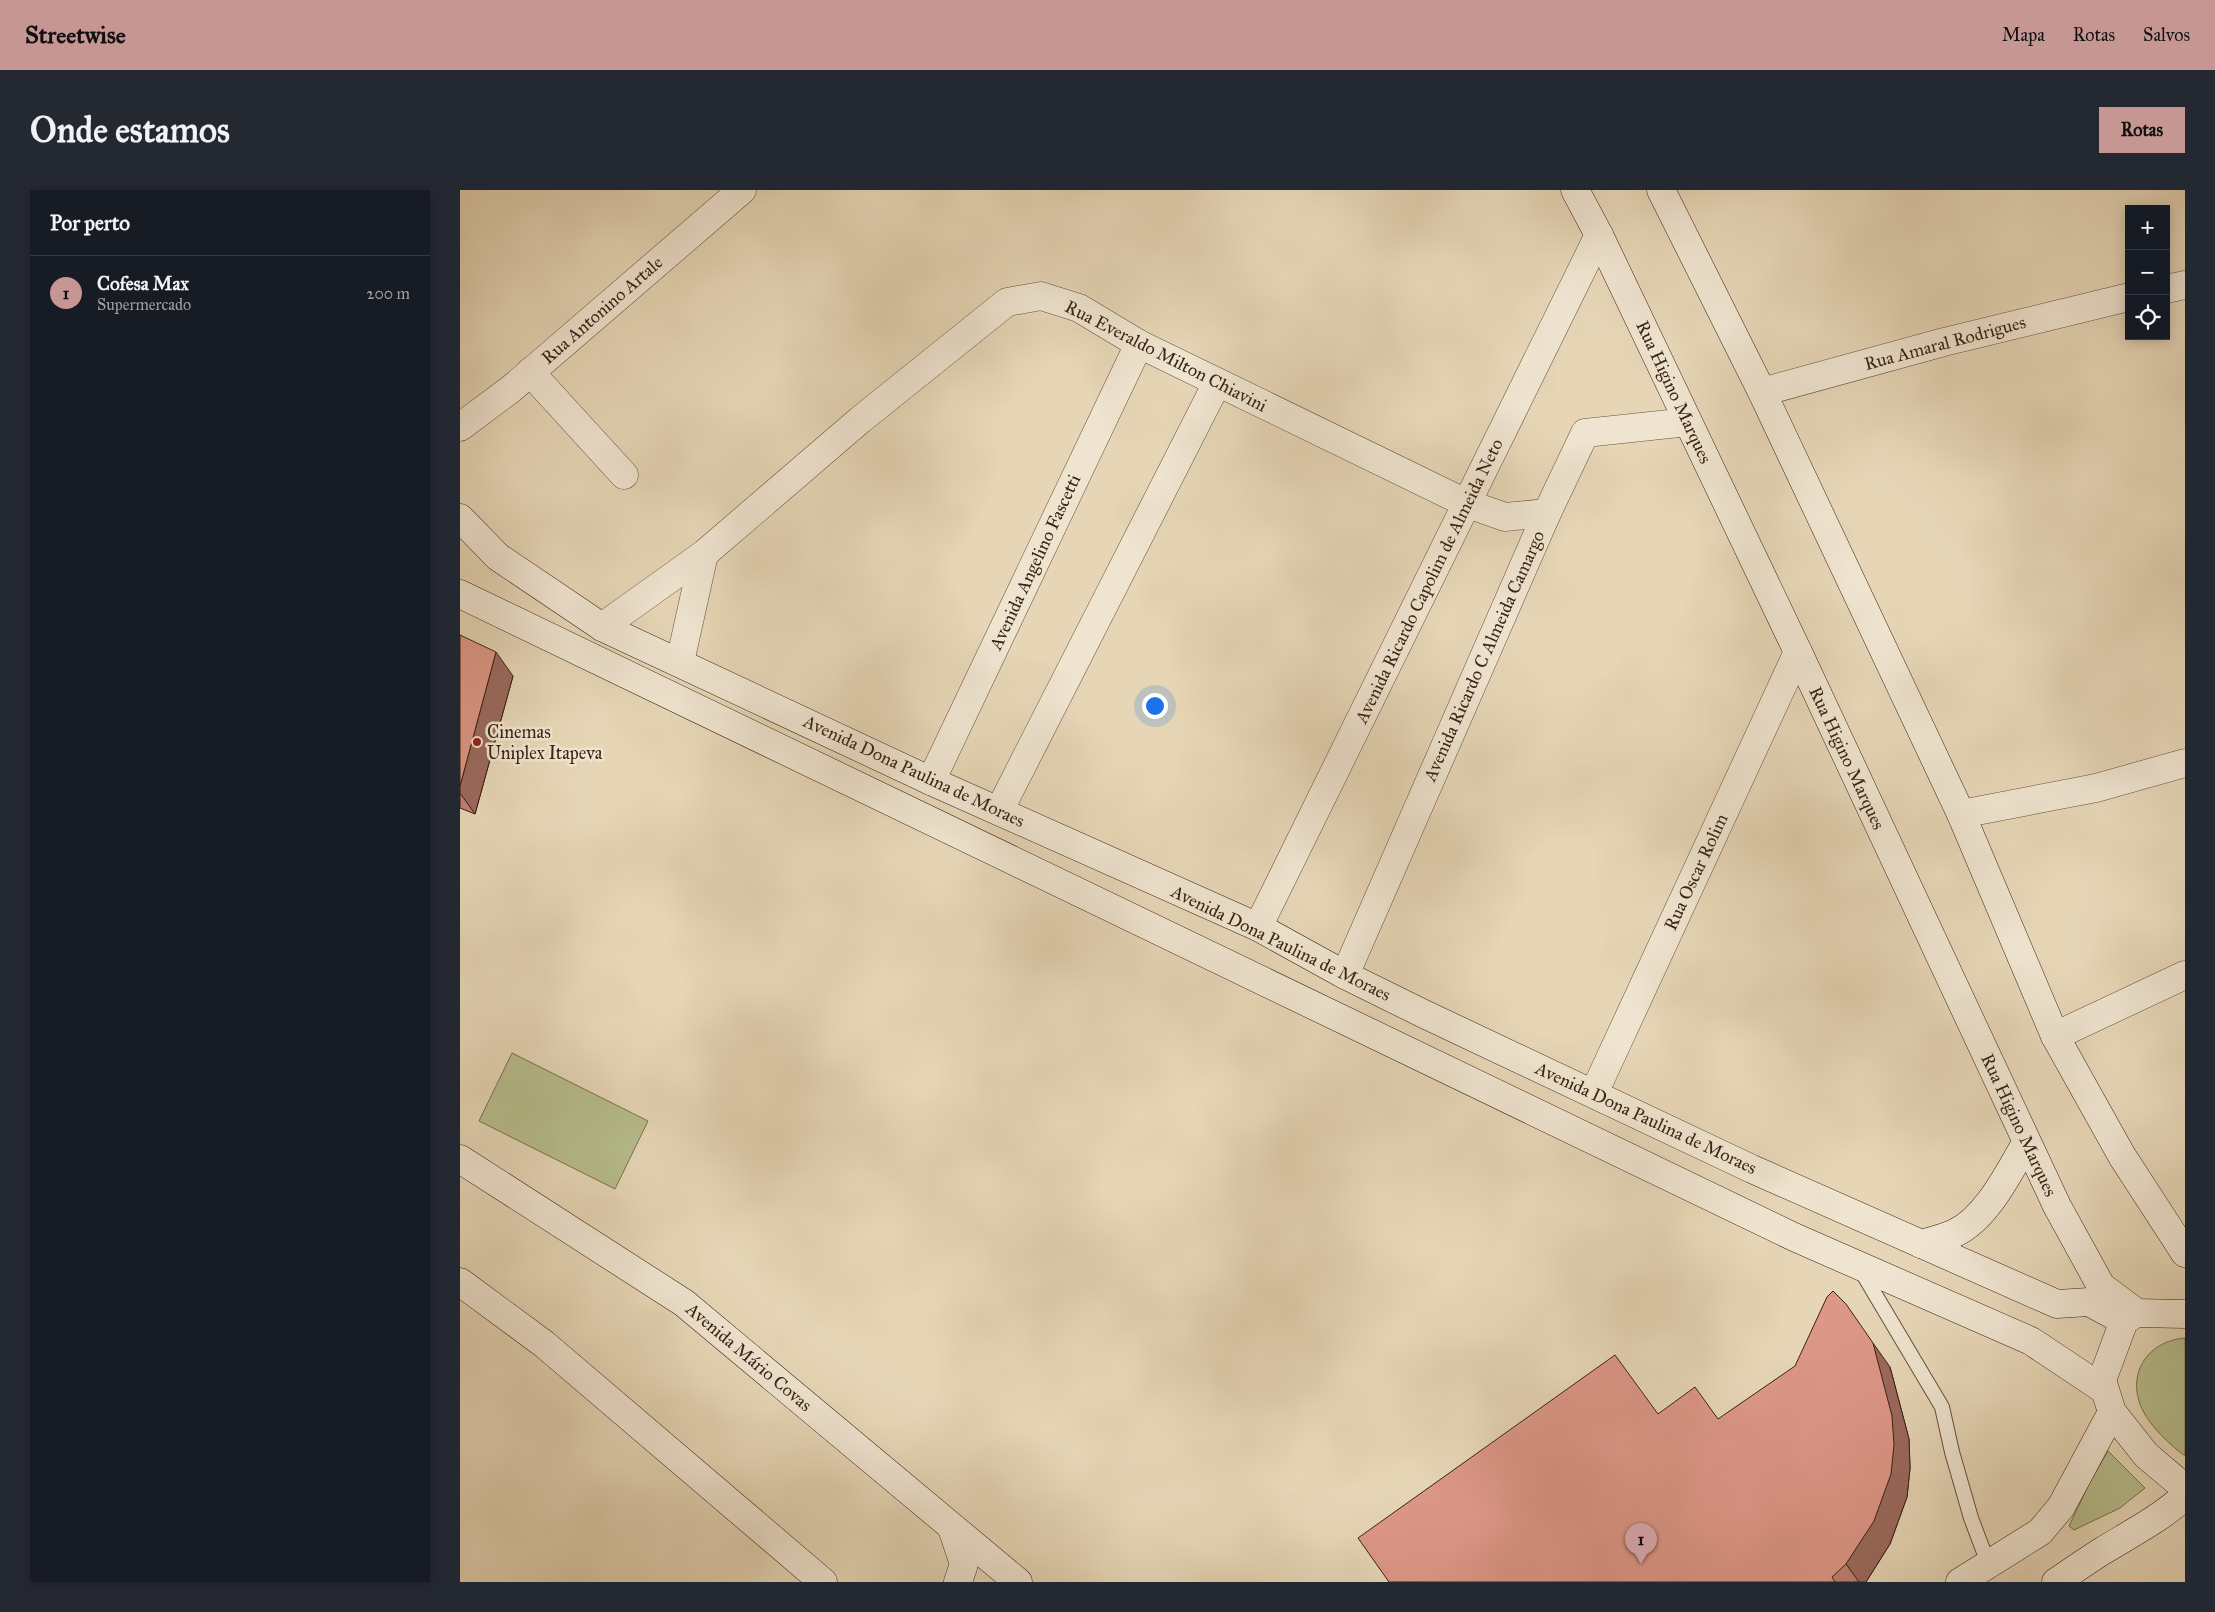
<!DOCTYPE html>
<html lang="pt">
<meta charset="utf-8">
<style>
body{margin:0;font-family:"IM FELL Great Primer",serif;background:#242831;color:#f1f3f6}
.controls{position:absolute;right:15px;top:15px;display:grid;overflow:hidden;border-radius:0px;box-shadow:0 2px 12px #0003}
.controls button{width:45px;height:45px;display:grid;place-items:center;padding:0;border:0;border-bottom:1px solid #363941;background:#171b24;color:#f1f3f6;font:25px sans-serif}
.you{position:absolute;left:694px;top:515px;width:18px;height:18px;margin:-12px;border:4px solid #fff;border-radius:50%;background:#1a73e8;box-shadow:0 0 0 8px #1a73e833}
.badge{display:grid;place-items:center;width:32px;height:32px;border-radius:50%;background:#c59692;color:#111;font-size:16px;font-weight:700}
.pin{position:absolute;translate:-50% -41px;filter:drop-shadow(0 1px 2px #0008)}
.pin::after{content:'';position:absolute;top:26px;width:18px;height:15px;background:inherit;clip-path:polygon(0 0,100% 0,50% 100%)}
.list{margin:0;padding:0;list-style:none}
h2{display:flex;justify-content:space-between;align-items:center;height:65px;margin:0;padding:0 20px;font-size:21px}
h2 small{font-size:16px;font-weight:400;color:#9ea1a6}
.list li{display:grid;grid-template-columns:32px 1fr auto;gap:15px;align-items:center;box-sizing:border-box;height:75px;padding:0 20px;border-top:1px solid #363941}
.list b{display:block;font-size:19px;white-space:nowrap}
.list p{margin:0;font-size:16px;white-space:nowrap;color:#9ea1a6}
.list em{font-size:16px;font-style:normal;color:#9ea1a6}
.icon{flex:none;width:28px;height:28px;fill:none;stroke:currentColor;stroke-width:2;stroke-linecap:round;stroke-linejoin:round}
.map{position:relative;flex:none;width:1725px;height:1392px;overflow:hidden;border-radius:0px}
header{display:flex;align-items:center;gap:30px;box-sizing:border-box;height:70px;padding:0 25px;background:#c59692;color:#111}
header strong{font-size:24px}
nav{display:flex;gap:28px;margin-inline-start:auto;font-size:18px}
.intro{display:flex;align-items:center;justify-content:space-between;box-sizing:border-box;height:120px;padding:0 30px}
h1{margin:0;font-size:35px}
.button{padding:12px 22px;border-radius:0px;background:#c59692;color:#111;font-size:18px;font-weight:700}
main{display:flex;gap:30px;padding:0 30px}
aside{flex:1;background:#171b24;border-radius:0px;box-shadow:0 2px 12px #0003}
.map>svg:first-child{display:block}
.green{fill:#b7bd8c;stroke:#787050}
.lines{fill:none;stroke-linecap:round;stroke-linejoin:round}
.lane-casing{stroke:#65503c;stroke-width:16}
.street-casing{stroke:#65503c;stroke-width:29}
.secondary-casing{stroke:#3a2313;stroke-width:29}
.lane{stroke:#efe4d0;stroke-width:14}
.street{stroke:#efe4d0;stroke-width:28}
.secondary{stroke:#efe4d0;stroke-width:28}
.wall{fill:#be8274;stroke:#3a2313}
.shaded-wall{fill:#9b6a5e;stroke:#3a2313}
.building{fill:#dd9787;stroke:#3a2313}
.poi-dot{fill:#8f2418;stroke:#efe4d0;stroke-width:2}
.labels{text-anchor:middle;stroke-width:5;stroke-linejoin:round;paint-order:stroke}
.street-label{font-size:18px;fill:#3a2313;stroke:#efe4d0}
.poi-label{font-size:18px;fill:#3a2313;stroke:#efe4d0;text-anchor:start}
</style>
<header>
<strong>Streetwise</strong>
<nav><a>Mapa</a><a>Rotas</a><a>Salvos</a></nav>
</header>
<div class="intro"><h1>Onde estamos</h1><a class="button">Rotas</a></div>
<main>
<aside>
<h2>Por perto<small></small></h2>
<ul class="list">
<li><span class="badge">1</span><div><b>Cofesa Max</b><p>Supermercado</p></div><em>200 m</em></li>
</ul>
</aside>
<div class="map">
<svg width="1725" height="1392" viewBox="0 0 1725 1392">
<rect width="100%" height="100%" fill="#e6d6b6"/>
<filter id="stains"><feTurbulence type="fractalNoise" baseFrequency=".004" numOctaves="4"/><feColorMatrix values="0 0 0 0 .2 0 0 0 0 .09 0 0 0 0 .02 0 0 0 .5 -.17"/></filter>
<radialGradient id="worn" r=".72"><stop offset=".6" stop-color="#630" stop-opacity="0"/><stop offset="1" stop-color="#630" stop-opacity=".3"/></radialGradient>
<!-- green -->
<g class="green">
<path d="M 52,863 L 188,931 L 155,999 L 19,931 Z"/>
<path d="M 1725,1148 L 1725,1266 C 1710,1255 1692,1238 1683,1221 C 1665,1185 1687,1151 1725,1148 Z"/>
<path d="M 1648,1261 L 1685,1298 L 1660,1318 L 1614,1340 L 1609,1336 L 1630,1292 Z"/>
</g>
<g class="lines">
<!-- lane casing -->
<g class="lane-casing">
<path id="lane" d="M 1400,1079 L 1482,1217 L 1492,1262 L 1511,1328 L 1528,1373"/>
</g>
<!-- street casing -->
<g class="street-casing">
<g id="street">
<path d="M 1706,99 L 1725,95"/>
<path d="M 70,182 L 164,285"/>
<path d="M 1302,202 L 1484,152 L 1669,107"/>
<path d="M 0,237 L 51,199 L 282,0"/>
<path d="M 142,437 L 244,364 L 400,230 L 547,112 L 581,106 L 619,118 L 679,154 L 1008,314 L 1045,327 L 1087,323"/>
<path d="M 220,472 L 244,364"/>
<path d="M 471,591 L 679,154"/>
<path d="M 539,621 L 757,193"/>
<path d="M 1501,624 L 1636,598 L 1725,573"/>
<path d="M 798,737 L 1139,45"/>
<path d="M 885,785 L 1087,323 L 1125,243 L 1228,232"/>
<path d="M 1595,846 L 1725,785"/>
<path d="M 1134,903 L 1338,462"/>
</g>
</g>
<!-- secondary casing -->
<g class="secondary-casing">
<g id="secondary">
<path d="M 1115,0 L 1139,45 L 1338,462 L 1597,1016 L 1641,1096 L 1673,1120"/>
<path d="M 1201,0 L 1302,202 L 1501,624 L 1595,846 L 1662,966 L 1725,1063"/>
<path d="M 0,328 L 38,367 L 142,437 L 471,591 L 798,737 L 885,785 L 964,824 L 1292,979 L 1597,1114 L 1629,1112 L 1664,1131"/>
<path d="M 0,404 L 1334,1047 L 1571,1151 L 1643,1199"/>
<path d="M 0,969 L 224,1113 L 558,1392"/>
<path d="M 1461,1054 C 1472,1051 1484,1048 1495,1043 C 1527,1028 1549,982 1566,953"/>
<path d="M 0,1092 L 84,1154 L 363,1392"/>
<path d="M 1725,1124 L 1676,1123 L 1664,1131 L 1642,1190 L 1652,1222 L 1686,1265 L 1725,1298"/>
<path d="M 492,1338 L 504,1374 L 498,1392"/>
<path d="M 1500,1392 L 1580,1342 L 1601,1317 L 1652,1222"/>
<path d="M 1596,1392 C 1612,1381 1628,1370 1644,1360 C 1672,1343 1701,1328 1725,1306"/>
</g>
</g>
<!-- lane -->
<use href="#lane" class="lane"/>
<!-- street -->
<use href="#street" class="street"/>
<!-- secondary -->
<use href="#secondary" class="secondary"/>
</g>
<!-- wall -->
<g class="wall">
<path d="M 0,445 L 53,486 L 15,624 L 0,618 Z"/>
<path d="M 1430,1177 L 1449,1249 L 1450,1278 L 1447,1307 L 1430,1354 L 1406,1392 L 929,1392 L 1198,1224 L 1258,1229 Z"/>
</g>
<!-- shaded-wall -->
<g class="shaded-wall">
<path d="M 36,462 L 53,486 L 15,624 L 0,603 L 0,596 Z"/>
<path d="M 1413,1153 L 1430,1177 L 1449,1249 L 1450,1278 L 1447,1307 L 1430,1354 L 1406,1392 L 1399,1392 L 1386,1374 Z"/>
</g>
<!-- building -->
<g class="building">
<path d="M 0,445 L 36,462 L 0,596 Z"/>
<path d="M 1373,1101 L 1386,1114 L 1413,1153 L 1432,1226 L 1434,1255 L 1431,1284 L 1414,1331 L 1386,1374 L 1372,1387 L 1375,1392 L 929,1392 L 898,1348 L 1155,1165 L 1198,1224 L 1235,1197 L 1258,1229 L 1335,1176 L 1367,1107 Z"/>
</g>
<!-- markers -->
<circle class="poi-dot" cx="17" cy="552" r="5"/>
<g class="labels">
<!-- street labels -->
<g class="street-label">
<text transform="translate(142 120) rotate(-41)" y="6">Rua Antonino Artale</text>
<text transform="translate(1485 153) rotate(-15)" y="6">Rua Amaral Rodrigues</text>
<text transform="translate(706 166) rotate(27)" y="6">Rua Everaldo Milton Chiavini</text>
<text transform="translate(1214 202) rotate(65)" y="6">Rua Higino Marques</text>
<text transform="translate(575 372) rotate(-65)" y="6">Avenida Angelino Fascetti</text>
<text transform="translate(969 391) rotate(-64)" y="6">Avenida Ricardo Capolim de Almeida Neto</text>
<text transform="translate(1024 466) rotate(-66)" y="6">Avenida Ricardo C Almeida Camargo</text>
<text transform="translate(1387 568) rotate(65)" y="6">Rua Higino Marques</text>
<text transform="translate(454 581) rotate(25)" y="6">Avenida Dona Paulina de Moraes</text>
<text transform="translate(1236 682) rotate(-65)" y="6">Rua Oscar Rolim</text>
<text transform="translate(821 753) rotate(26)" y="6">Avenida Dona Paulina de Moraes</text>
<text transform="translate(1186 928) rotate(25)" y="6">Avenida Dona Paulina de Moraes</text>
<text transform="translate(1559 935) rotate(65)" y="6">Rua Higino Marques</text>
<text transform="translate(289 1167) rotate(40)" y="6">Avenida Mário Covas</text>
</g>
<!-- poi labels -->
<g class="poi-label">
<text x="27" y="548">Cinemas<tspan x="27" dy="21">Uniplex Itapeva</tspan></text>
</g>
</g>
<rect width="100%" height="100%" filter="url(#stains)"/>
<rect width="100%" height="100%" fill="url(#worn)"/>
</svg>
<div class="controls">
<button>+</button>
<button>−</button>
<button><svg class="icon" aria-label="locate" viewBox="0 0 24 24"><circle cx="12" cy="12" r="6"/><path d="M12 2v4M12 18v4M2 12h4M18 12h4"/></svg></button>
</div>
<div class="you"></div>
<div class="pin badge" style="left:1181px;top:1374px">1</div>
</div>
</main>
